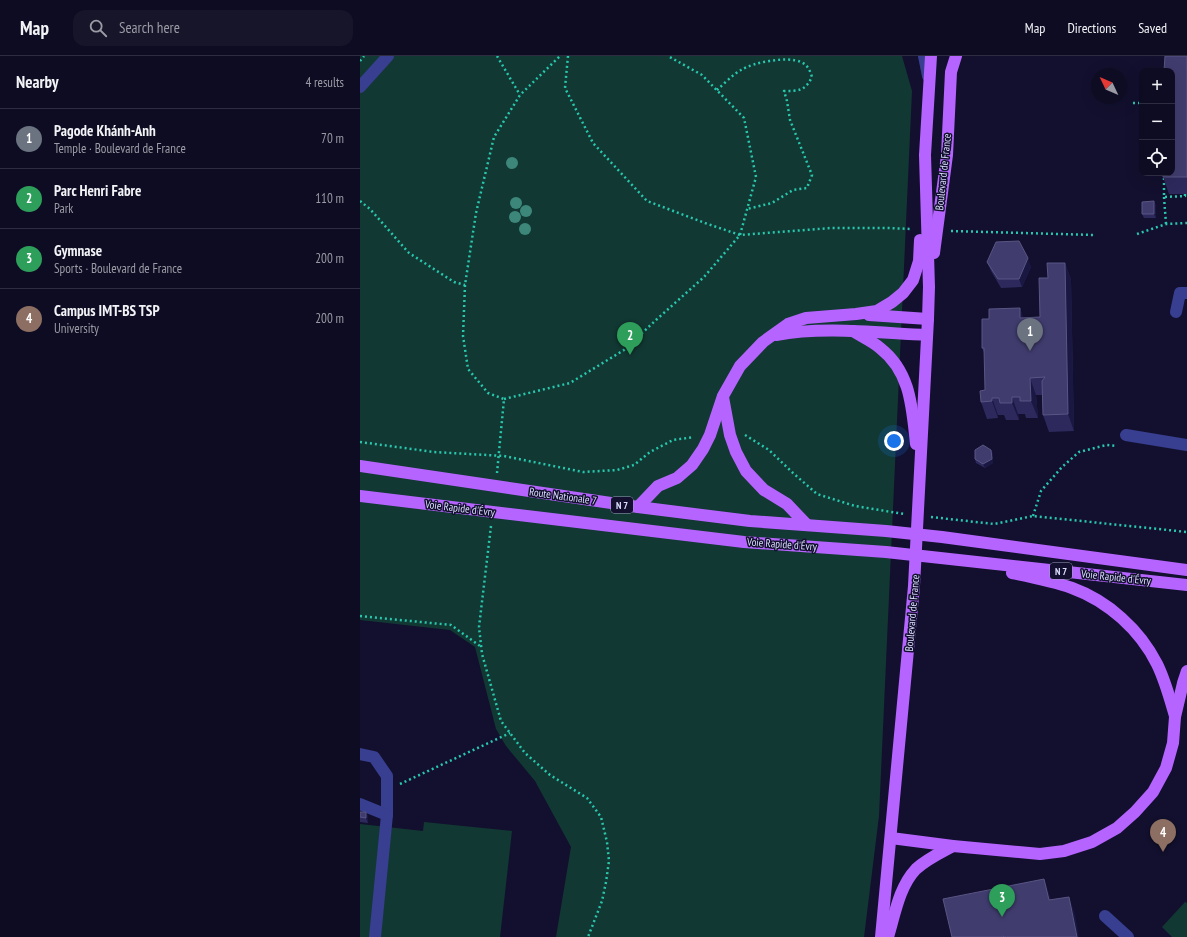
<!DOCTYPE html>
<meta charset="utf-8">
<style>
body{margin:0;font-family:"PT Sans Narrow",sans-serif;background:#17152a;color:#f1f3f6}
.controls{position:absolute;right:12px;top:12px;display:grid;overflow:hidden;border-radius:8px;box-shadow:0 4px 16px #0002}
.controls button{width:36px;height:36px;display:grid;place-items:center;padding:0;border:0;border-bottom:1px solid #2e2c40;background:#0e0c22;color:#f1f3f6;font:20px sans-serif}
.compass{position:absolute;left:731px;top:12px;width:36px;height:36px;border-radius:50%;background:#0e0c22;box-shadow:0 4px 16px #0002;rotate:314deg}
.you{position:absolute;left:534px;top:385px;width:14px;height:14px;margin:-10px;border:3px solid #fff;border-radius:50%;background:#1a73e8;box-shadow:0 0 0 6px #1a73e833}
.badge{display:grid;place-items:center;width:26px;height:26px;border-radius:50%;background:#0b8043;color:#fff;font-size:13px;font-weight:700}
.pin{position:absolute;translate:-50% -33px;filter:drop-shadow(0 1px 2px #0008)}
.pin::after{content:'';position:absolute;top:21px;width:14px;height:12px;background:inherit;clip-path:polygon(0 0,100% 0,50% 100%)}
.list{margin:0;padding:0;list-style:none}
h2{display:flex;justify-content:space-between;align-items:center;height:52px;margin:0;padding:0 16px;font-size:17px}
h2 small{font-size:13px;font-weight:400;color:#9b9ba5}
.list li{display:grid;grid-template-columns:26px 1fr auto;gap:12px;align-items:center;box-sizing:border-box;height:60px;padding:0 16px;border-top:1px solid #2e2c40}
.list b{display:block;font-size:15px;white-space:nowrap}
.list p{margin:0;font-size:13px;white-space:nowrap;color:#9b9ba5}
.list em{font-size:13px;font-style:normal;color:#9b9ba5}
.icon{flex:none;width:22px;height:22px;fill:none;stroke:currentColor;stroke-width:2;stroke-linecap:round;stroke-linejoin:round}
.map{position:relative;flex:none;width:827px;height:881px;overflow:hidden}
header{display:flex;align-items:center;gap:24px;box-sizing:border-box;height:56px;padding:0 20px;background:#0e0c22;border-bottom:1px solid #2e2c40}
header strong{font-size:19px}
nav{display:flex;gap:22px;margin-inline-start:auto;font-size:14px}
.search{width:280px;height:36px;background:#17152a;display:flex;align-items:center;gap:10px;box-sizing:border-box;padding:0 14px;border-radius:12px;color:#9b9ba5;font-size:15px}
main{display:flex}
aside{flex:1;background:#0e0c22}
.map>svg:first-child{display:block}
.green{fill:#123833}
.lines{fill:none;stroke-linecap:round;stroke-linejoin:round}
.path{stroke:#29c7ae;stroke-width:2.5;stroke-dasharray:2 3;stroke-linecap:butt}
.minor{stroke:#383e90;stroke-width:12}
.major{stroke:#b664ff;stroke-width:12}
.tree{fill:#3c877a}
.wall{fill:#2d295c}
.shaded-wall{fill:#1a1742}
.building{fill:#403c6e;stroke:#595584}
.labels{text-anchor:middle;stroke-width:3;stroke-linejoin:round;paint-order:stroke}
.shield{fill:#12102e;stroke:#a0a0c0;stroke-width:1}
.shield-label{font-size:10px;font-weight:bold;fill:#ddf}
.street-label{font-size:11px;fill:#ddf;stroke:#12102e}
</style>
<header>
<strong>Map</strong>
<div class="search"><svg class="icon" aria-label="search" viewBox="0 0 24 24"><circle cx="10" cy="10" r="6"/><path d="M15 15l6 6"/></svg>Search here</div>
<nav><a>Map</a><a>Directions</a><a>Saved</a></nav>
</header>
<main>
<aside>
<h2>Nearby<small>4 results</small></h2>
<ul class="list">
<li><span class="badge" style="background:#6b7280">1</span><div><b>Pagode Khánh-Anh</b><p>Temple · Boulevard de France</p></div><em>70 m</em></li>
<li><span class="badge" style="background:#2e9e5b">2</span><div><b>Parc Henri Fabre</b><p>Park</p></div><em>110 m</em></li>
<li><span class="badge" style="background:#2e9e5b">3</span><div><b>Gymnase</b><p>Sports · Boulevard de France</p></div><em>200 m</em></li>
<li><span class="badge" style="background:#8d6e63">4</span><div><b>Campus IMT-BS TSP</b><p>University</p></div><em>200 m</em></li>
</ul>
</aside>
<div class="map">
<svg width="827" height="881" viewBox="0 0 827 881">
<rect width="100%" height="100%" fill="#12102e"/>
<!-- green -->
<g class="green">
<path d="M 0,0 L 542,0 L 552,35 L 519,760 L 504,881 L 196,881 L 211,791 L 175,725 L 146,690 L 136,673 L 115,591 L 90,574 L 0,564 Z"/>
<path d="M 64,766 L 152,775 L 140,881 L 0,881 L 0,768 L 63,775 Z"/>
<path d="M 825,846 L 827,847 L 827,881 L 812,881 L 802,871 Z"/>
</g>
<g class="lines">
<!-- path -->
<g class="path">
<path d="M 137,0 L 160,39"/>
<path d="M 208,0 L 205,32 L 233,87 L 287,145 L 345,167 L 380,179 L 471,172 L 528,172 L 552,173"/>
<path d="M 0,5 L 4,0"/>
<path d="M 357,34 C 364,28 372,19 381,14 C 394,6 427,0 441,6 C 448,9 450,15 452,21 C 445,35 439,35 424,35 L 427,45 L 430,64 L 452,119 L 447,132 L 433,134 L 412,147 L 387,153"/>
<path d="M 773,47 L 782,47"/>
<path d="M 804,117 L 804,141 L 825,140 L 825,138"/>
<path d="M 804,141 L 806,168"/>
<path d="M 0,145 L 10,153 L 49,197 L 94,226 L 105,229"/>
<path d="M 591,175 L 735,179"/>
<path d="M 777,178 L 806,168 L 827,167"/>
<path d="M 144,343 L 210,327 L 264,294 L 296,264 L 344,221 L 380,179 L 396,121 L 384,62 L 342,19 L 308,0"/>
<path d="M 385,379 L 409,394 L 433,417 L 457,438 L 495,450 L 544,458"/>
<path d="M 0,386 L 74,396 L 144,400 L 223,416 L 257,414 L 274,409 L 290,396 L 313,384 L 334,381"/>
<path d="M 137,417 L 144,343 L 128,337 L 108,313 L 103,280 L 105,229 L 116,157 L 134,81 L 160,39 L 200,0"/>
<path d="M 673,460 L 681,435 L 702,411 L 719,396 L 746,389 L 757,390"/>
<path d="M 571,461 L 634,468 L 673,460 L 827,476"/>
<path d="M 131,470 L 119,571 L 122,598 L 141,665 L 165,697 L 190,719 L 227,742 L 241,761 L 247,786 L 249,805 L 246,826 L 242,845 L 228,881"/>
<path d="M 0,560 L 91,569 L 120,590"/>
<path d="M 40,728 L 150,677"/>
</g>
<!-- minor -->
<g class="minor">
<path d="M 564,0 L 568,20"/>
<path d="M 0,31 L 28,0"/>
<path d="M 816,256 L 820,237 L 827,237"/>
<path d="M 766,379 L 827,389"/>
<path d="M 0,698 L 14,701 L 27,720 L 27,759 L 15,881"/>
<path d="M 0,748 L 27,759"/>
<path d="M 745,860 L 768,881"/>
</g>
<!-- major -->
<g class="major">
<path d="M 574,197 L 587,99 L 591,16 L 596,0"/>
<path d="M 509,259 L 568,263"/>
<path d="M 493,275 C 502,281 512,285 520,292 C 551,316 552,352 556,388"/>
<path d="M 416,279 C 463,270 519,277 567,279"/>
<path d="M 363,341 L 370,379 L 376,396 L 386,415 L 404,434 L 427,448 L 447,469"/>
<path d="M 0,410 L 278,451 L 390,465 L 526,475 L 582,481 L 827,514"/>
<path d="M 0,440 L 384,486 L 526,496 L 827,529"/>
<path d="M 278,451 L 298,430 L 317,422 L 332,409 L 343,393 L 350,379 L 363,340 L 380,310 L 403,286 L 428,268 L 446,262 L 496,258 L 517,255 L 532,246 L 543,237 L 553,224 L 559,205 L 560,184"/>
<path d="M 652,517 C 672,521 693,525 712,532 C 748,545 780,574 797,608 C 805,624 810,643 815,660"/>
<path d="M 531,782 L 593,790 L 680,798 L 704,795 L 732,786 L 757,772 L 775,756 L 793,736 L 806,712 L 813,687 L 815,661 L 823,627 L 827,615"/>
<path d="M 521,881 L 554,530 L 568,263 L 569,231 L 565,99 L 571,0"/>
<path d="M 528,881 C 535,858 539,831 556,813 C 567,803 580,797 593,790"/>
</g>
</g>
<!-- trees -->
<g class="tree">
<circle cx="152" cy="107" r="6"/>
<circle cx="156" cy="147" r="6"/>
<circle cx="166" cy="155" r="6"/>
<circle cx="155" cy="161" r="6"/>
<circle cx="165" cy="173" r="6"/>
</g>
<!-- wall -->
<g class="wall">
<path d="M 827,0 L 827,138 L 809,138 L 803,121 Z"/>
<path d="M 794,145 L 796,150 L 796,162 L 784,162 L 782,158 Z"/>
<path d="M 627,206 L 671,211 L 662,231 L 641,232 L 631,215 Z"/>
<path d="M 705,207 L 711,224 L 714,375 L 689,376 L 683,359 L 682,339 L 676,339 L 678,362 L 666,362 L 665,358 L 658,358 L 659,364 L 646,364 L 644,359 L 638,359 L 638,362 L 627,363 L 621,346 L 625,334 L 625,299 L 622,292 L 629,263 L 660,252 L 663,262 L 680,261 L 688,222 Z"/>
<path d="M 631,394 L 633,398 L 633,407 L 625,412 L 616,407 L 615,403 Z"/>
<path d="M 0,756 L 6,756 L 8,761 L 8,767 L 0,766 Z"/>
</g>
<!-- shaded-wall -->
<g class="shaded-wall">
<path d="M 794,145 L 796,150 L 796,162 L 794,158 Z"/>
<path d="M 668,202 L 671,211 L 662,231 L 659,223 Z"/>
<path d="M 705,207 L 711,224 L 714,375 L 708,358 Z"/>
<path d="M 660,252 L 666,269 L 660,262 Z"/>
<path d="M 670,322 L 676,339 L 678,362 L 671,345 Z"/>
<path d="M 652,341 L 658,358 L 659,364 L 652,347 Z"/>
<path d="M 632,342 L 638,359 L 638,362 L 632,345 Z"/>
<path d="M 631,394 L 633,398 L 633,407 L 625,412 L 623,408 Z"/>
<path d="M 6,756 L 8,761 L 8,767 L 6,762 Z"/>
<path d="M 684,823 L 690,840 L 695,861 L 689,844 Z"/>
<path d="M 709,841 L 715,858 L 719,881 L 717,881 Z"/>
</g>
<!-- building -->
<g class="building">
<path d="M 805,0 L 827,0 L 827,121 L 803,121 L 803,117 L 812,117 L 812,15 L 804,15 Z"/>
<path d="M 794,145 L 794,158 L 782,158 L 782,146 Z"/>
<path d="M 659,185 L 668,202 L 659,223 L 638,223 L 627,206 L 636,186 Z"/>
<path d="M 687,207 L 705,207 L 708,358 L 683,359 L 682,325 L 685,321 L 670,322 L 671,345 L 660,345 L 660,341 L 652,341 L 652,347 L 640,347 L 639,342 L 632,342 L 632,345 L 621,346 L 620,335 L 625,334 L 624,292 L 622,292 L 622,263 L 629,263 L 629,253 L 660,252 L 660,262 L 680,261 L 679,222 L 688,222 Z"/>
<path d="M 623,389 L 631,394 L 632,403 L 623,408 L 615,403 L 615,394 Z"/>
<path d="M 0,756 L 6,756 L 6,762 L 0,761 Z"/>
<path d="M 684,823 L 689,844 L 709,841 L 717,881 L 644,881 L 643,880 L 641,881 L 592,881 L 583,843 Z"/>
</g>
<g class="labels">
<!-- shield labels -->
<g class="shield">
<rect x="251" y="441" width="22" height="16" rx="3"/>
<rect x="690" y="507" width="22" height="16" rx="3"/>
</g>
<g class="shield-label">
<text x="262" y="453">N 7</text>
<text x="701" y="519">N 7</text>
</g>
<!-- street labels -->
<g class="street-label">
<text transform="translate(583 116) rotate(-84)" y="4">Boulevard de France</text>
<text transform="translate(203 440) rotate(8)" y="4">Route Nationale 7</text>
<text transform="translate(100 452) rotate(7)" y="4">Voie Rapide d'Évry</text>
<text transform="translate(422 488) rotate(4)" y="4">Voie Rapide d'Évry</text>
<text transform="translate(756 521) rotate(6)" y="4">Voie Rapide d'Évry</text>
<text transform="translate(552 557) rotate(-85)" y="4">Boulevard de France</text>
</g>
</g>
</svg>
<div class="controls">
<button>+</button>
<button>−</button>
<button><svg class="icon" aria-label="locate" viewBox="0 0 24 24"><circle cx="12" cy="12" r="6"/><path d="M12 2v4M12 18v4M2 12h4M18 12h4"/></svg></button>
</div>
<svg class="compass" viewBox="-18 -18 36 36"><path d="M0-13l5 13h-10z" fill="#e53935"/><path d="M0 13l5-13h-10z" fill="#9b9ba5"/></svg>
<div class="you"></div>
<div class="pin badge" style="left:670px;top:295px;background:#6b7280">1</div>
<div class="pin badge" style="left:270px;top:299px;background:#2e9e5b">2</div>
<div class="pin badge" style="left:642px;top:861px;background:#2e9e5b">3</div>
<div class="pin badge" style="left:803px;top:796px;background:#8d6e63">4</div>
</div>
</main>
